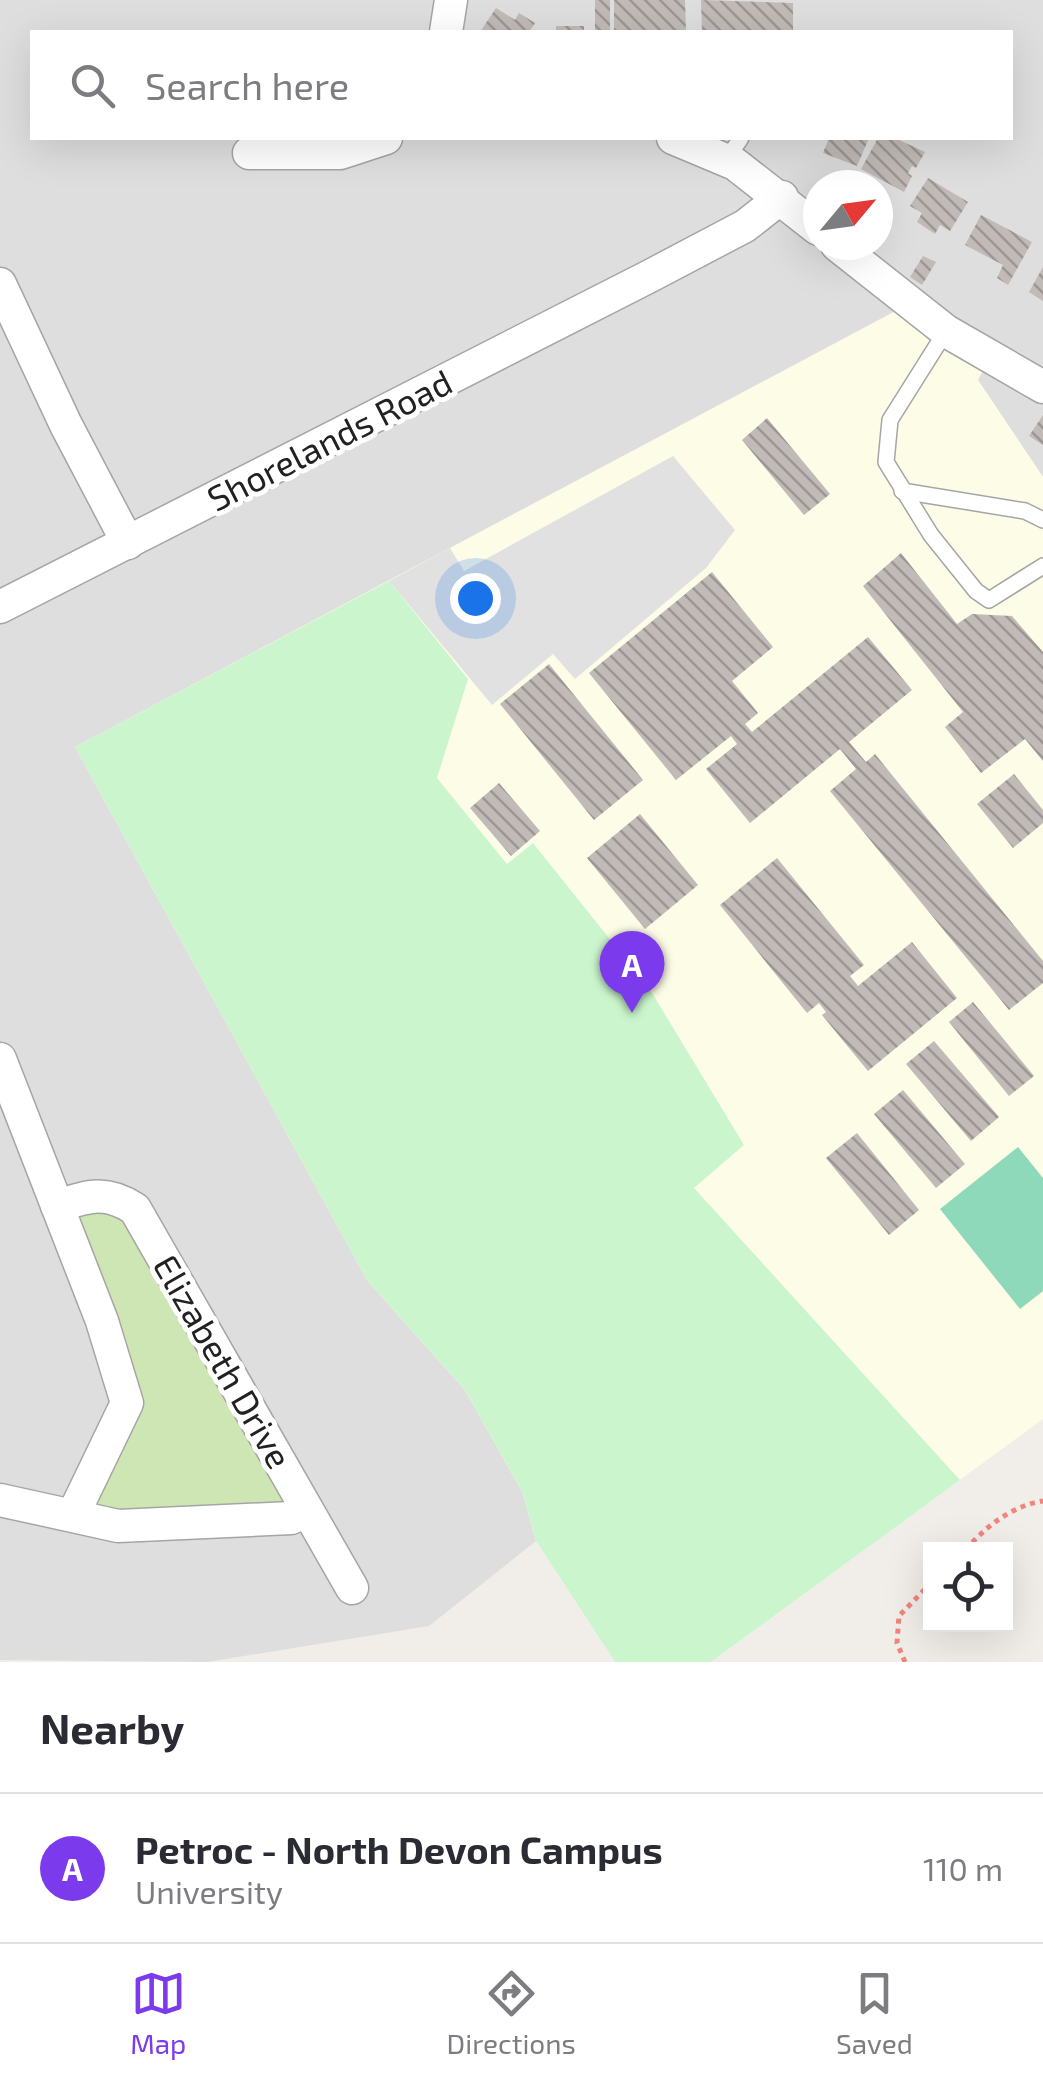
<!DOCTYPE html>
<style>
body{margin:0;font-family:"Exo 2",sans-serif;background:#f2f2f3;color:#2b2b33}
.controls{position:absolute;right:30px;bottom:30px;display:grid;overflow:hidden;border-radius:0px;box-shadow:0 10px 40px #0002}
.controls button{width:90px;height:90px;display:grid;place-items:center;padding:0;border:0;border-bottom:2px solid #e1e1e2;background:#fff;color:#2b2b33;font:50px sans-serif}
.compass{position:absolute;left:803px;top:170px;width:90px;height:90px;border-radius:50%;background:#fff;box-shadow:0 10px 40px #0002;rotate:61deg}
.you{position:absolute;left:475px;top:598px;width:35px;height:35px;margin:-25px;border:8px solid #fff;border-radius:50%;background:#1a73e8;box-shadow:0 0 0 15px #1a73e833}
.badge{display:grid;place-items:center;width:65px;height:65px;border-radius:50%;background:#7c3aed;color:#fff;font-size:32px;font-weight:700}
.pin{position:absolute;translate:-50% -82px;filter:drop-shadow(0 2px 5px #0008)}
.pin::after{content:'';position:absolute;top:52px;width:35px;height:30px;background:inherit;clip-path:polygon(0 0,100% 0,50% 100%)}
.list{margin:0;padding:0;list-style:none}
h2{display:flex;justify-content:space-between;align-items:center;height:130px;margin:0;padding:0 40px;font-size:42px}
h2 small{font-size:32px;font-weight:400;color:#7c7c81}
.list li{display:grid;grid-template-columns:65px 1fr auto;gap:30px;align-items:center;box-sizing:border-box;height:150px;padding:0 40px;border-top:2px solid #e1e1e2}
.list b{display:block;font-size:38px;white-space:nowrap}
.list p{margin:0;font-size:32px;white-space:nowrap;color:#7c7c81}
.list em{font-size:32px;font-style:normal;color:#7c7c81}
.icon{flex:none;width:55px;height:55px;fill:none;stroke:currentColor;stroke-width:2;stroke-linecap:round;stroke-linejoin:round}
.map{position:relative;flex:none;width:1043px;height:1662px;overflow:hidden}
.search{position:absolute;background:#fff;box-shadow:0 10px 40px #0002;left:30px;right:30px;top:30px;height:110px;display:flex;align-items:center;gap:25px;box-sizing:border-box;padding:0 35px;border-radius:0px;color:#7c7c81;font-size:38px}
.sheet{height:280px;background:#fff}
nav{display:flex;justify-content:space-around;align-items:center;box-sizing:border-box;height:140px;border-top:2px solid #e1e1e2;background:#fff;font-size:28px;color:#7c7c81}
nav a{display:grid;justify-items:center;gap:5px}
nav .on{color:#7c3aed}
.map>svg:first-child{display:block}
.residential{fill:#dfdede;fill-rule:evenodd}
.education{fill:#fdfce6}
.grass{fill:#cee6b4}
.park{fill:#cbf6cd}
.pitch{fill:#8ed9ba}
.parking{fill:#e1e1e1}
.building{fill:url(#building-back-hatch)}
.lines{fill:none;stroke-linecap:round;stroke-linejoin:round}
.lane-casing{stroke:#a5a5a5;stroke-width:18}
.street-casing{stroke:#a5a5a5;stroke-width:35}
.path{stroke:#ef857c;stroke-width:5;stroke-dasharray:5 5;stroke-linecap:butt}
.lane{stroke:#fff;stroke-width:15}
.street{stroke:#fff;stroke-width:32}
.labels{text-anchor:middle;stroke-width:10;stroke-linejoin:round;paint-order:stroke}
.street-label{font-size:35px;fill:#212121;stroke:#fff}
</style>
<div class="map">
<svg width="1043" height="1662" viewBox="0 0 1043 1662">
<defs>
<pattern id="building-back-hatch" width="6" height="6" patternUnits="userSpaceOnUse" patternTransform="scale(2.5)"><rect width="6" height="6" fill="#c1bab6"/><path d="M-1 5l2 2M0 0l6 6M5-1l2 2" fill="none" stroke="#9c9794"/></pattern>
</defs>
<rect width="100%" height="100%" fill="#f1eee9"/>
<!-- residential -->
<path class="residential" d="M 0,0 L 1043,0 L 1043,477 L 978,380 L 895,311 L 389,581 L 367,1280 L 465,1390 L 523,1493 L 536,1541 L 429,1626 L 207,1662 L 0,1660 ZM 32,32 L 1010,32 L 1010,138 L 32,138 ZM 818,185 L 878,185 L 878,245 L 818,245 Z"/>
<!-- education -->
<path class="education" d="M 896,311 L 985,367 L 978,380 L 1043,477 L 1043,1419 L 711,1662 L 615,1662 L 536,1541 L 523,1493 L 465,1390 L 367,1280 L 75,747 Z"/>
<!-- grass -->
<path class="grass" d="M 100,1205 L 125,1214 L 290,1505 L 116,1517 L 92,1506 L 136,1412 L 74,1214 Z"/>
<!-- park -->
<path class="park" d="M 389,581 L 468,679 L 437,778 L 507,864 L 533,843 L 649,988 L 744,1145 L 694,1188 L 960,1480 L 711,1662 L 615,1662 L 536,1541 L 523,1493 L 465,1390 L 367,1280 L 75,747 Z"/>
<!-- pitch -->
<path class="pitch" d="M 1018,1147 L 1043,1178 L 1043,1291 L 1020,1309 L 940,1209 Z"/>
<!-- parking -->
<path class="parking" d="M 673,456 L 735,530 L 706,568 L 575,679 L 553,654 L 492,705 L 389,581 L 450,548 L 464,571 Z"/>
<!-- building -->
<g class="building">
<rect x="595" y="0" width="15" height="32"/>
<path d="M 614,0 L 685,0 L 686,32 L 614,32 Z"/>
<path d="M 701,0 L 793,3 L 793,30 L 702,32 Z"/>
<path d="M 496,8 L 515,20 L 519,13 L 535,23 L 529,32 L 480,32 Z"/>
<rect x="556" y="26" width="28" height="6"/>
<path d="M 829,138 L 869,138 L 857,166 L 823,153 Z"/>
<path d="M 878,138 L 895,138 L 925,152 L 916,168 L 912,166 L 908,173 L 912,176 L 904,192 L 861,169 Z"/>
<path d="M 928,178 L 968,202 L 950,231 L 940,225 L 935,234 L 917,222 L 922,213 L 910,206 Z"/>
<path d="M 981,215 L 1032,242 L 1008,285 L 997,278 L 1003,265 L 965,245 Z"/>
<path d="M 923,256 L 936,262 L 922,285 L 910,277 Z"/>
<path d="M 1043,267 L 1043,301 L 1029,292 Z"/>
<path d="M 1043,415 L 1043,445 L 1029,436 Z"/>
<path d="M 767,418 L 830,494 L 804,515 L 742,440 Z"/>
<path d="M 901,553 L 957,624 L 972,614 L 1012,616 L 1043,652 L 1043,761 L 1025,739 L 981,773 L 945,727 L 963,712 L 863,586 Z"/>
<path d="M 712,572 L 773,647 L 732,681 L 758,713 L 745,724 L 752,732 L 868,637 L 912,690 L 849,742 L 866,762 L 875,754 L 1043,961 L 1043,983 L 1009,1010 L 830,791 L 856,769 L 840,749 L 750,823 L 706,769 L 737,744 L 731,736 L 676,780 L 589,673 Z"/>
<path d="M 549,664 L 643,780 L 594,820 L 500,704 Z"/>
<path d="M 1014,774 L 1043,810 L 1043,823 L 1013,848 L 977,804 Z"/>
<path d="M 499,783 L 540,831 L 511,856 L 470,808 Z"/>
<path d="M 640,814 L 698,885 L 645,929 L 587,858 Z"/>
<path d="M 777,858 L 864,965 L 850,976 L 858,986 L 912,942 L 957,998 L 868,1071 L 822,1015 L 826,1012 L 819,1003 L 807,1013 L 720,905 Z"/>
<path d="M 973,1002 L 1034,1076 L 1009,1096 L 949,1022 Z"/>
<path d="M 934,1041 L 999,1117 L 971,1141 L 906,1064 Z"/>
<path d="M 903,1090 L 965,1164 L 936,1188 L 874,1114 Z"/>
<path d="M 857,1133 L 919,1210 L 889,1235 L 826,1158 Z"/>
</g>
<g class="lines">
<!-- lane casing -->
<g class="lane-casing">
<g id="lane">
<path d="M 726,160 L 741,138"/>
<path d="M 946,331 L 890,420 L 886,462 L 931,535 L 976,591 L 989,600 L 1043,566"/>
<path d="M 902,491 L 1025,511 L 1043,520"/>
</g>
</g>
<!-- street casing -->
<g class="street-casing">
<g id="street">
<path d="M 446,32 L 451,0"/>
<path d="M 673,138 L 735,164 L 818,229"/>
<path d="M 249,153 L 340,153 L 386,138"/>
<path d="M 837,245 L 946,331 L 1043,387"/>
<path d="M 0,284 L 66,425 L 128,543"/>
<path d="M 0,607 L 650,276 L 745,226 L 782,197"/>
<path d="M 0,1059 L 102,1321 L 127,1403 L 73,1515"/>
<path d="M 57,1206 C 89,1196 106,1190 135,1209 L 352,1588"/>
<path d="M 0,1500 L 118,1526 L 291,1518 L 307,1511"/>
</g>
</g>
<!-- path -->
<g class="path">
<path d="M 966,1550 C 984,1527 1014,1505 1043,1501"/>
<path d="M 905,1662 L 897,1643 L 899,1616 L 930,1584"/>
</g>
<!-- lane -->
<use href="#lane" class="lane"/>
<!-- street -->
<use href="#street" class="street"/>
</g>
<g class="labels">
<!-- street labels -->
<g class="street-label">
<text transform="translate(330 441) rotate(-27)" y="12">Shorelands Road</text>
<text transform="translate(222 1362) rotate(60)" y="12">Elizabeth Drive</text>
</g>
</g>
</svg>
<div class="controls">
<button><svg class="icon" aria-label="locate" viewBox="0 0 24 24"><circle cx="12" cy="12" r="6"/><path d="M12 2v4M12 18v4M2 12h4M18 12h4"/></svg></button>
</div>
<svg class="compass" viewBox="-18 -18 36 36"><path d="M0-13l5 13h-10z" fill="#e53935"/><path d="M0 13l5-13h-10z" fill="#7c7c81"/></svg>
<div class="you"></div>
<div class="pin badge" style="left:632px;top:1013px">A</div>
<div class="search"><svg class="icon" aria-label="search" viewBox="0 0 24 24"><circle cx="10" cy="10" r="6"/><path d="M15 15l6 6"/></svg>Search here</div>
</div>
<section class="sheet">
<h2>Nearby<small></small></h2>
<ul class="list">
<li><span class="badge">A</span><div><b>Petroc - North Devon Campus</b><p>University</p></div><em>110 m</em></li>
</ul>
</section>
<nav>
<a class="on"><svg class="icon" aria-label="map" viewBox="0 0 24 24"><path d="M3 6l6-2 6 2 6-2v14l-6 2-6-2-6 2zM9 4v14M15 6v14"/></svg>Map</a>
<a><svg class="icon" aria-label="directions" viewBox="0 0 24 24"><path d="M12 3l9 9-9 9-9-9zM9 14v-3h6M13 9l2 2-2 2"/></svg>Directions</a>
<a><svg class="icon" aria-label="saved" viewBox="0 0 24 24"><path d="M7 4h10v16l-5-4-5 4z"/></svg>Saved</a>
</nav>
